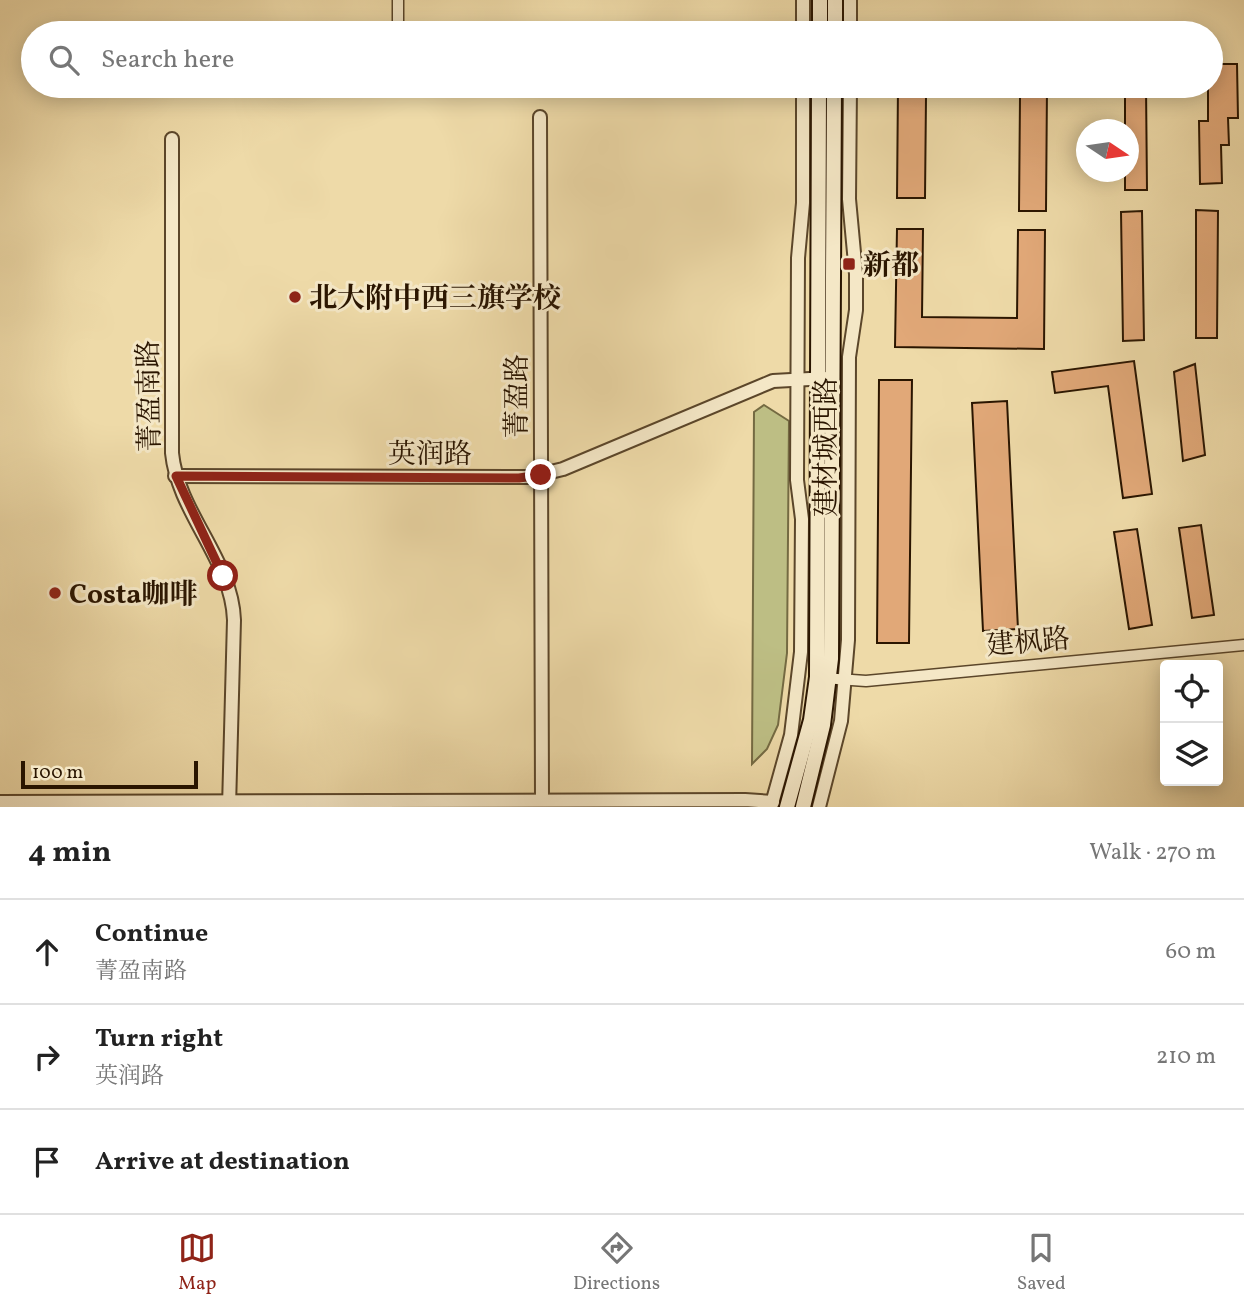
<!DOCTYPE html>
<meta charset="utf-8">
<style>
body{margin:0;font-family:Vollkorn,"Noto Serif SC",serif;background:#f2f2f2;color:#222}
.controls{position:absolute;right:21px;bottom:21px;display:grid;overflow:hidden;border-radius:7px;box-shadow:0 4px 18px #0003}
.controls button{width:63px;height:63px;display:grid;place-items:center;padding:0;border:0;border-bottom:2px solid #e0e0e0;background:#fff;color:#222;font:35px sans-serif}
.compass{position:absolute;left:1076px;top:119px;width:63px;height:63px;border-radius:50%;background:#fff;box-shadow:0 4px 18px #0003;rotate:103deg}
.scale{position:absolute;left:21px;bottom:18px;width:177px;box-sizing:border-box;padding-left:7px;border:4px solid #2a1500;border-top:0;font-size:19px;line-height:24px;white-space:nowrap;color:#2a1500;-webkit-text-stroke:5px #f4e7c6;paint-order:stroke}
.stop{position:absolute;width:21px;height:21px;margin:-16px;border:5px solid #8f2418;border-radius:50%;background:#fff}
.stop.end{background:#8f2418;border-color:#fff;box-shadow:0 2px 7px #0008}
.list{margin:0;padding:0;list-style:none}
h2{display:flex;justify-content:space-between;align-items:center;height:91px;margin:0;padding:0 28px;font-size:30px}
h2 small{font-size:23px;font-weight:400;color:#767676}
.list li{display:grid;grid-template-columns:46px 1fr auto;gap:21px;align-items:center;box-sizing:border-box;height:105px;padding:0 28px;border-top:2px solid #e0e0e0}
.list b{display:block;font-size:26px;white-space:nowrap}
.list p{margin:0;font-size:23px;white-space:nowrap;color:#767676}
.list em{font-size:23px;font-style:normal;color:#767676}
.icon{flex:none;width:38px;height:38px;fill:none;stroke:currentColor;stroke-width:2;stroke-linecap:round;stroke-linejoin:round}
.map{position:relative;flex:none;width:1244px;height:807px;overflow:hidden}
.search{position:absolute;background:#fff;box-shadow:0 4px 18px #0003;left:21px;right:21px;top:21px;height:77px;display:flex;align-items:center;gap:18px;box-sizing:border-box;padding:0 24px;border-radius:38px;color:#767676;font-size:26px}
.sheet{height:406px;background:#fff}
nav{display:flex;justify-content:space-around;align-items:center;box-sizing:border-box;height:98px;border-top:2px solid #e0e0e0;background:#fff;font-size:19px;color:#767676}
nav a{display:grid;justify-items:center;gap:4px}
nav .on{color:#8f2418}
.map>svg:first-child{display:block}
.green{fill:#bdbe84;stroke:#746a42;stroke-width:2}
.building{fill:#e1a878;stroke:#2a1500;stroke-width:2}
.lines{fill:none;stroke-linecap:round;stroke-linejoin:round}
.minor-casing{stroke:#5b462a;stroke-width:13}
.tertiary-casing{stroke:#5b462a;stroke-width:16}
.secondary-casing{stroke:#2a1500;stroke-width:18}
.minor{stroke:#f4e7c6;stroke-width:10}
.tertiary{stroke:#f4e7c6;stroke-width:12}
.secondary{stroke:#f4e7c6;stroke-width:14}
.route{stroke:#8f2418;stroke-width:9}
.poi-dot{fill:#8f2418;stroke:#f4e7c6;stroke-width:2.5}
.labels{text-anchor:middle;stroke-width:6;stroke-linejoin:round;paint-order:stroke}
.poi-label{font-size:28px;font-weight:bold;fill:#2a1500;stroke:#f4e7c6;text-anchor:start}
.street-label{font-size:28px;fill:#2a1500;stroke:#f4e7c6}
</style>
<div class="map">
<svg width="1244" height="807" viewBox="0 0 1244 807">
<rect width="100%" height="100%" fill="#eedaa8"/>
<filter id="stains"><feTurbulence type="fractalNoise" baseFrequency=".00286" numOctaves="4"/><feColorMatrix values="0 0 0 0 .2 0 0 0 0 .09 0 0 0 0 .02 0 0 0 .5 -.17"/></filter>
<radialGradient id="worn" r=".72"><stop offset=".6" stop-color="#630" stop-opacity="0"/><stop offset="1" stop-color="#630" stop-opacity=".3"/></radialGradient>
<!-- green -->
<path class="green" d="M 764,405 L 789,421 L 787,653 L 778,725 L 767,749 L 752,764 L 754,412 Z"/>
<!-- building -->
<g class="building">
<path d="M 1211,64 L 1237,64 L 1238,118 L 1228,118 L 1229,145 L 1221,145 L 1222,183 L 1200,184 L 1199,121 L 1208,121 L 1208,86 L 1211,86 Z"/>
<path d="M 898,86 L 1047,86 L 1046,211 L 1019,211 L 1020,97 L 926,97 L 925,198 L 897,198 Z"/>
<path d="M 1125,86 L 1146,86 L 1147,190 L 1125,190 L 1125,172 L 1129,172 L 1129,130 L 1125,130 Z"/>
<path d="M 1196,210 L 1218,211 L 1217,338 L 1196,338 Z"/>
<path d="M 1142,211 L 1144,340 L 1123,341 L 1121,212 Z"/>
<path d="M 897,229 L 923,229 L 922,317 L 1017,318 L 1018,230 L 1045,230 L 1044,349 L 895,347 Z"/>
<path d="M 1134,361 L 1152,494 L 1123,498 L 1108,386 L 1055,393 L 1052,372 Z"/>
<path d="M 1195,364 L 1205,455 L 1183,461 L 1174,372 Z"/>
<path d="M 879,380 L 912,380 L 909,643 L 877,643 Z"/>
<path d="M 1007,401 L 1018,629 L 983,631 L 972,403 Z"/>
<path d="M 1201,525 L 1214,615 L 1192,618 L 1179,528 Z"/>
<path d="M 1137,529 L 1152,625 L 1129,629 L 1114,532 Z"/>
</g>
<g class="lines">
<!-- minor casing -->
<g class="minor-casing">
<g id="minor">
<path d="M 398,0 L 398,33"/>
<path d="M 823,678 L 866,681 L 1244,645"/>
</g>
</g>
<!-- tertiary casing -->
<g class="tertiary-casing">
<g id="tertiary">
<path d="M 803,33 L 803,0"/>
<path d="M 850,33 L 850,0"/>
<path d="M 540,117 L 542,800"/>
<path d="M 172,139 L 172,453 C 178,513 232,560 234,620 L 229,807"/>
<path d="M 175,476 L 530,477 L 563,469 L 773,381 L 828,378"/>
<path d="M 0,802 L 745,800 L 773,802"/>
<path d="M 771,807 L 791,735 L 801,652 L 802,519 L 797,480 L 798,258 L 803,203 L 803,86"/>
<path d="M 819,807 L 841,721 L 848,640 L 849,357 L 856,310 L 856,274 L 849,199 L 850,86"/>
</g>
</g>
<!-- secondary casing -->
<g class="secondary-casing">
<g id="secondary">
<path d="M 820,33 L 820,0"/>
<path d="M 835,33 L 835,0"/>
<path d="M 787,807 L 811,720 L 817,677 L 819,86"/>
<path d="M 803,807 L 823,725 L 831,659 L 834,86"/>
</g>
</g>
<!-- minor -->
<use href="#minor" class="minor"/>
<!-- tertiary -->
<use href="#tertiary" class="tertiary"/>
<!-- secondary -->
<use href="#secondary" class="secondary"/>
</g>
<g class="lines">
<!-- route -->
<path class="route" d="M 223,576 L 176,476 L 519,478 L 541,475"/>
</g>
<!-- markers -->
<g class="poi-dot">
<rect x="842" y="257" width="14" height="14" rx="3.5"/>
<circle cx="295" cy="297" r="7"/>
<circle cx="55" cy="593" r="7"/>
</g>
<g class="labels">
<!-- poi labels -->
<g class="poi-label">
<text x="863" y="274">新都</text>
<text x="309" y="307">北大附中西三旗学校</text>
<text x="69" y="603">Costa咖啡</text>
</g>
<!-- street labels -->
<g class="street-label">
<text transform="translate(148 396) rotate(-91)" y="10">菁盈南路</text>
<text transform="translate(516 396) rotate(-90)" y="10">菁盈路</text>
<text transform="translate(825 447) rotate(-90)" y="10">建材城西路</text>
<text x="430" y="463">英润路</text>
<text transform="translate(1028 641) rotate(-5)" y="10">建枫路</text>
</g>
</g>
<rect width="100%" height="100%" filter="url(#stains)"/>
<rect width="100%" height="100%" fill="url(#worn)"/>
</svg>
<div class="controls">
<button><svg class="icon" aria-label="locate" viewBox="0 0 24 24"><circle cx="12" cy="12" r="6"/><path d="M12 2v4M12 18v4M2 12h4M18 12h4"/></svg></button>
<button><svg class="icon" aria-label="layers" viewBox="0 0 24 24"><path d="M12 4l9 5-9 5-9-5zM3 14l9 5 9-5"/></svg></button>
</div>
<svg class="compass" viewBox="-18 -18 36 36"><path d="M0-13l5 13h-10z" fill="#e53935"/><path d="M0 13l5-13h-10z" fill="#767676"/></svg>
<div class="scale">100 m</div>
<div class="stop" style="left:223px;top:576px"></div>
<div class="stop end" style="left:541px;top:475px"></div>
<div class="search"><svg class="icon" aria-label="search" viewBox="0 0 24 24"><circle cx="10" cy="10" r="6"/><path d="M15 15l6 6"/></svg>Search here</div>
</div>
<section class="sheet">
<h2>4 min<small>Walk · 270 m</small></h2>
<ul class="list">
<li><svg class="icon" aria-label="ahead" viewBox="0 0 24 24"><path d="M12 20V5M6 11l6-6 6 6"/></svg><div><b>Continue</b><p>菁盈南路</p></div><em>60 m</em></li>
<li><svg class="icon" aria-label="right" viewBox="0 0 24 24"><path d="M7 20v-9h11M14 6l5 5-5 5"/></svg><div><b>Turn right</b><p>英润路</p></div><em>210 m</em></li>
<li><svg class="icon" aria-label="arrive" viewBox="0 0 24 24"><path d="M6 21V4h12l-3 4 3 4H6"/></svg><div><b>Arrive at destination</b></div></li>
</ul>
</section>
<nav>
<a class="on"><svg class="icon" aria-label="map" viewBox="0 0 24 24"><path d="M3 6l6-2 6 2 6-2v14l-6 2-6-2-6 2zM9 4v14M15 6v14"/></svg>Map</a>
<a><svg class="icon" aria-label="directions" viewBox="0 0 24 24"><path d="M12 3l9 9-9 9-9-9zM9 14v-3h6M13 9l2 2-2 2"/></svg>Directions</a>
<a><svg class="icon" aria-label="saved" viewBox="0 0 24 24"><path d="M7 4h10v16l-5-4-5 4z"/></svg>Saved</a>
</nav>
